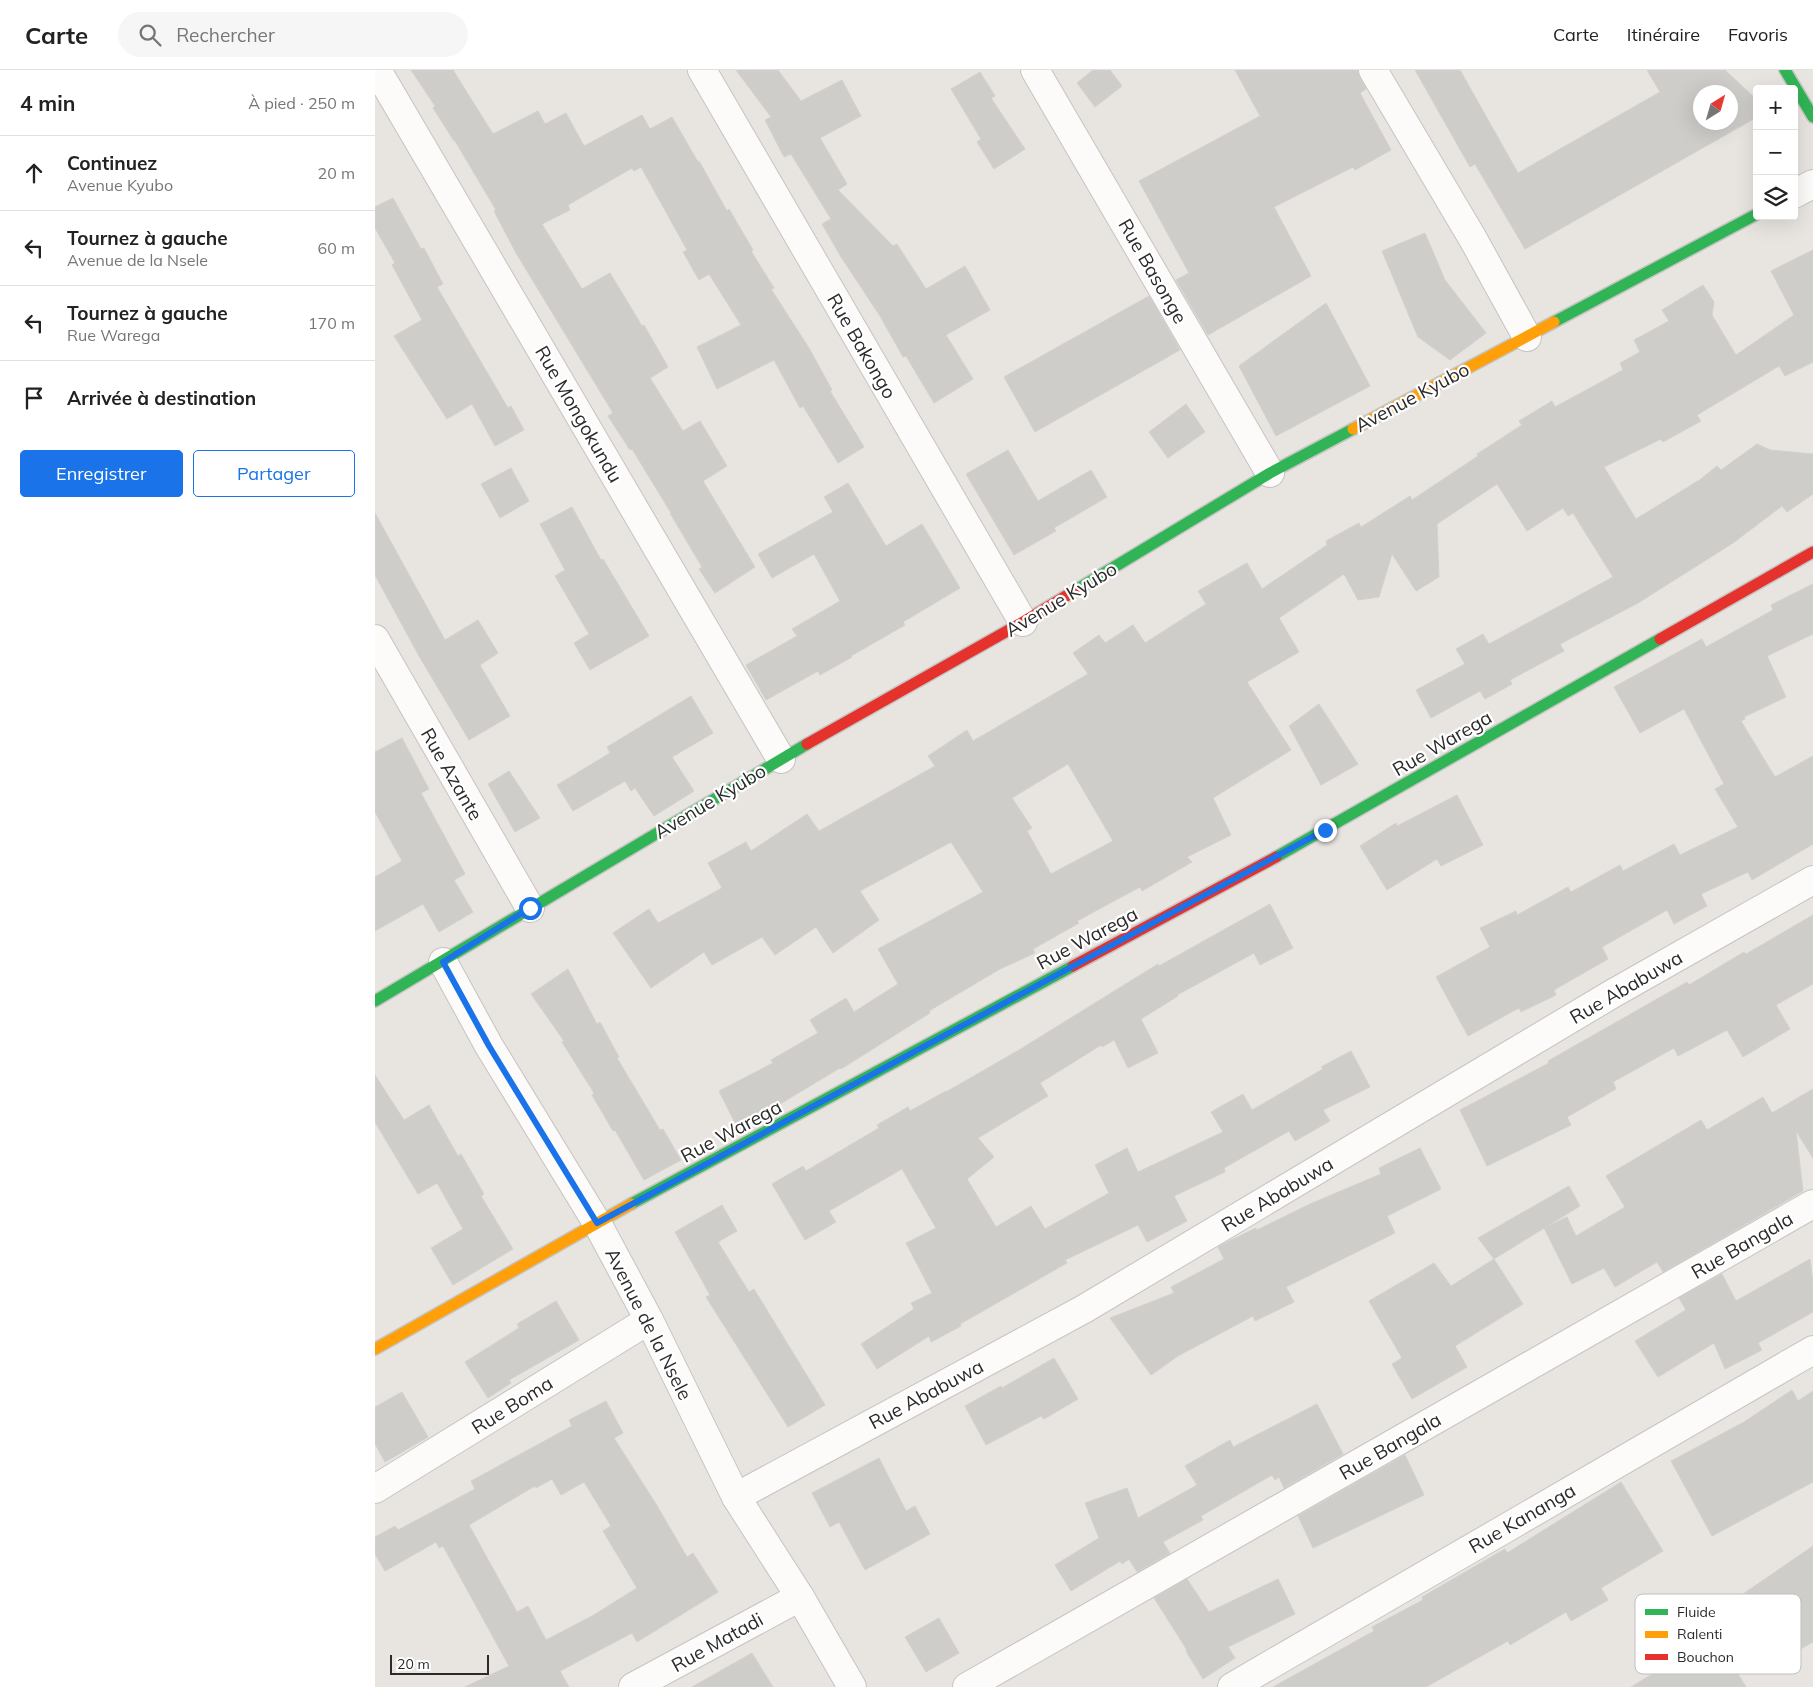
<!DOCTYPE html>
<html lang="fr">
<meta charset="utf-8">
<style>
body{margin:0;font-family:Mulish,sans-serif;background:#f6f6f6;color:#222}
.controls{position:absolute;right:15px;top:15px;display:grid;overflow:hidden;border-radius:5px;box-shadow:0 5px 20px #0002}
.controls button{width:45px;height:45px;display:grid;place-items:center;padding:0;border:0;border-bottom:1px solid #e0e0e0;background:#fff;color:#222;font:25px sans-serif}
.compass{position:absolute;left:1318px;top:15px;width:45px;height:45px;border-radius:50%;background:#fff;box-shadow:0 5px 20px #0002;rotate:37deg}
.scale{position:absolute;left:15px;bottom:12px;width:99px;box-sizing:border-box;padding-left:5px;border:2px solid #2b2b2b;border-top:0;font-size:14px;line-height:18px;white-space:nowrap;color:#2b2b2b;-webkit-text-stroke:4px #fff;paint-order:stroke}
.stop{position:absolute;width:15px;height:15px;margin:-11px;border:4px solid #1a73e8;border-radius:50%;background:#fff}
.stop.end{background:#1a73e8;border-color:#fff;box-shadow:0 1px 5px #0008}
.list{margin:0;padding:0;list-style:none}
h2{display:flex;justify-content:space-between;align-items:center;height:65px;margin:0;padding:0 20px;font-size:21px}
h2 small{font-size:16px;font-weight:400;color:#767676}
.list li{display:grid;grid-template-columns:32px 1fr auto;gap:15px;align-items:center;box-sizing:border-box;height:75px;padding:0 20px;border-top:1px solid #e0e0e0}
.list b{display:block;font-size:19px;white-space:nowrap}
.list p{margin:0;font-size:16px;white-space:nowrap;color:#767676}
.list em{font-size:16px;font-style:normal;color:#767676}
.actions{display:flex;gap:10px;padding:15px 20px}
.actions a{flex:1;padding:11px 0;border:1px solid #1a73e8;border-radius:5px;text-align:center;font-size:18px;color:#1a73e8}
.actions .main{background:#1a73e8;color:#fff}
.icon{flex:none;width:28px;height:28px;fill:none;stroke:currentColor;stroke-width:2;stroke-linecap:round;stroke-linejoin:round}
.map{position:relative;flex:none;width:1438px;height:1617px;overflow:hidden}
header{display:flex;align-items:center;gap:30px;box-sizing:border-box;height:70px;padding:0 25px;background:#fff;border-bottom:1px solid #e0e0e0}
header strong{font-size:24px}
nav{display:flex;gap:28px;margin-inline-start:auto;font-size:18px}
.search{width:350px;height:45px;background:#f6f6f6;display:flex;align-items:center;gap:12px;box-sizing:border-box;padding:0 18px;border-radius:28px;color:#767676;font-size:19px}
main{display:flex}
aside{flex:1;background:#fff}
.map>svg:first-child{display:block}
.building{fill:#cfcdca;stroke:#d3d0cd;fill-rule:evenodd}
.lines{fill:none;stroke-linecap:round;stroke-linejoin:round}
.street-casing{stroke:#c4c4c3;stroke-width:30}
.fast-casing{stroke:#c4c4c3;stroke-width:14}
.slow-casing{stroke:#c4c4c3;stroke-width:14}
.jam-casing{stroke:#c4c4c3;stroke-width:14}
.street{stroke:#fcfbfa;stroke-width:28}
.fast{stroke:#30b455;stroke-width:11}
.slow{stroke:#ff9f0a;stroke-width:11}
.jam{stroke:#e5322d;stroke-width:11}
.route{stroke:#1a73e8;stroke-width:6}
.labels{text-anchor:middle;stroke-width:4.5;stroke-linejoin:round;paint-order:stroke}
.street-label{font-size:19px;fill:#2b2b2b;stroke:#fff}
.key{fill:#fff;stroke:#bfbfbf;stroke-width:1}
.key-label{font-size:14px;fill:#2b2b2b}
</style>
<header>
<strong>Carte</strong>
<div class="search"><svg class="icon" aria-label="search" viewBox="0 0 24 24"><circle cx="10" cy="10" r="6"/><path d="M15 15l6 6"/></svg>Rechercher</div>
<nav><a>Carte</a><a>Itinéraire</a><a>Favoris</a></nav>
</header>
<main>
<aside>
<h2>4 min<small>À pied · 250 m</small></h2>
<ul class="list">
<li><svg class="icon" aria-label="ahead" viewBox="0 0 24 24"><path d="M12 20V5M6 11l6-6 6 6"/></svg><div><b>Continuez</b><p>Avenue Kyubo</p></div><em>20 m</em></li>
<li><svg class="icon" aria-label="left" viewBox="0 0 24 24"><path d="M17 20v-9H6M10 6l-5 5 5 5"/></svg><div><b>Tournez à gauche</b><p>Avenue de la Nsele</p></div><em>60 m</em></li>
<li><svg class="icon" aria-label="left" viewBox="0 0 24 24"><path d="M17 20v-9H6M10 6l-5 5 5 5"/></svg><div><b>Tournez à gauche</b><p>Rue Warega</p></div><em>170 m</em></li>
<li><svg class="icon" aria-label="arrive" viewBox="0 0 24 24"><path d="M6 21V4h12l-3 4 3 4H6"/></svg><div><b>Arrivée à destination</b></div></li>
</ul>
<div class="actions"><a class="main">Enregistrer</a><a>Partager</a></div>
</aside>
<div class="map">
<svg width="1438" height="1617" viewBox="0 0 1438 1617">
<rect width="100%" height="100%" fill="#e8e5e1"/>
<!-- building -->
<g class="building">
<path d="M 36,0 L 78,0 L 118,64 L 163,41 L 170,54 L 191,43 L 209,76 L 267,45 L 275,59 L 297,47 L 323,92 L 324,91 L 352,141 L 354,139 L 378,180 L 376,181 L 399,218 L 396,219 L 434,278 L 457,320 L 455,321 L 489,377 L 463,393 L 428,336 L 425,338 L 399,290 L 342,319 L 322,277 L 366,255 L 334,204 L 324,210 L 308,182 L 312,180 L 266,97 L 259,101 L 257,98 L 193,135 L 195,140 L 167,154 L 207,219 L 235,203 L 267,256 L 269,255 L 293,297 L 275,308 L 308,361 L 325,351 L 352,396 L 328,411 L 380,497 L 340,523 L 324,499 L 327,497 L 295,443 L 296,443 L 257,379 L 255,380 L 233,346 L 238,343 L 141,183 L 119,141 L 121,140 L 80,71 L 79,71 L 58,38 L 60,36 Z"/>
<path d="M 361,0 L 403,0 L 426,31 L 467,10 L 486,46 L 445,68 L 472,114 L 463,120 L 518,176 L 522,174 L 551,219 L 590,196 L 615,240 L 571,265 L 598,309 L 559,333 L 531,286 L 528,287 L 505,246 L 466,187 L 447,154 L 456,149 L 416,84 L 409,87 L 390,50 L 396,47 Z"/>
<path d="M 718,0 L 735,0 L 747,16 L 720,37 L 702,13 Z"/>
<path d="M 860,0 L 982,0 L 985,8 L 991,19 L 985,23 L 1016,80 L 980,100 L 978,97 L 899,137 L 936,206 L 833,265 L 801,210 L 814,203 L 764,111 L 885,46 Z"/>
<path d="M 1040,0 L 1085,0 L 1143,103 L 1285,22 L 1272,0 L 1350,0 L 1382,30 L 1382,47 L 1150,179 L 1100,94 L 1095,97 ZM 1326,22 L 1356,22 L 1356,52 L 1326,52 Z"/>
<path d="M 605,2 L 620,26 L 616,28 L 650,79 L 619,99 L 602,72 L 606,69 L 576,19 Z"/>
<path d="M 18,128 L 46,179 L 49,178 L 68,214 L 62,217 L 133,338 L 136,336 L 149,360 L 120,376 L 97,334 L 72,349 L 19,266 L 47,250 L 17,195 L 20,193 L 0,158 L 0,137 Z"/>
<path d="M 1050,163 L 1070,210 L 1111,263 L 1075,290 L 1043,267 L 1007,181 Z"/>
<path d="M 1438,180 L 1438,292 L 1410,306 L 1404,296 L 1322,345 L 1326,351 L 1288,372 L 1286,369 L 1229,397 L 1261,449 L 1326,409 L 1342,396 L 1346,400 L 1382,374 L 1395,380 L 1438,384 L 1438,424 L 1412,442 L 1407,436 L 1358,473 L 1263,533 L 1185,574 L 1189,581 L 1135,610 L 1137,614 L 1110,629 L 1105,621 L 1056,648 L 1041,620 L 1090,594 L 1081,579 L 1108,564 L 1114,574 L 1238,507 L 1198,443 L 1193,446 L 1188,438 L 1152,461 L 1122,414 L 1062,454 L 1064,507 L 1041,521 L 1017,484 L 1004,527 L 983,530 L 969,504 L 904,548 L 924,582 L 872,612 L 916,680 L 838,728 L 856,765 L 812,787 L 817,792 L 767,821 L 765,817 L 702,851 L 704,853 L 658,879 L 660,883 L 625,899 L 554,941 L 555,943 L 466,999 L 465,998 L 395,1040 L 362,1057 L 344,1021 L 398,993 L 396,990 L 443,963 L 435,950 L 471,928 L 479,942 L 523,914 L 503,879 L 608,822 L 576,772 L 485,821 L 504,850 L 458,883 L 441,857 L 400,885 L 387,867 L 337,895 L 329,882 L 276,918 L 238,863 L 274,839 L 283,853 L 347,818 L 333,793 L 371,772 L 376,781 L 432,744 L 444,761 L 560,696 L 553,686 L 592,660 L 598,671 L 713,604 L 698,583 L 724,565 L 730,573 L 758,555 L 770,573 L 831,534 L 823,521 L 872,493 L 887,519 L 952,475 L 951,471 L 984,453 L 986,457 L 1035,426 L 1037,430 L 1103,386 L 1102,384 L 1147,355 L 1144,351 L 1177,331 L 1180,337 L 1248,300 L 1245,293 L 1265,282 L 1259,270 L 1294,251 L 1287,240 L 1328,215 L 1339,232 L 1337,245 L 1361,285 L 1419,245 L 1396,201 ZM 693,694 L 738,771 L 676,804 L 652,761 L 657,758 L 637,728 Z"/>
<path d="M 774,226 L 805,280 L 660,362 L 629,307 Z"/>
<path d="M 951,233 L 995,316 L 901,366 L 864,296 Z"/>
<path d="M 811,334 L 830,362 L 793,388 L 774,362 Z"/>
<path d="M 633,380 L 663,431 L 716,400 L 732,427 L 679,458 L 681,461 L 639,485 L 591,404 Z"/>
<path d="M 136,398 L 154,431 L 125,448 L 106,414 Z"/>
<path d="M 473,413 L 511,476 L 547,454 L 585,518 L 528,552 L 530,555 L 476,586 L 477,587 L 445,605 L 443,601 L 391,630 L 371,595 L 422,566 L 417,559 L 465,531 L 439,484 L 397,508 L 383,484 L 458,442 L 449,427 Z"/>
<path d="M 197,437 L 226,490 L 228,489 L 274,566 L 215,600 L 199,573 L 214,564 L 180,506 L 190,500 L 165,454 Z"/>
<path d="M 0,443 L 70,570 L 103,550 L 123,583 L 105,595 L 135,646 L 94,670 L 44,586 L 0,505 Z"/>
<path d="M 1438,514 L 1438,564 L 1392,586 L 1411,627 L 1369,647 L 1370,649 L 1366,651 L 1400,707 L 1438,686 L 1438,774 L 1377,810 L 1373,802 L 1326,824 L 1332,836 L 1299,854 L 1292,840 L 1227,877 L 1233,889 L 1179,920 L 1181,925 L 1146,942 L 1144,938 L 1093,966 L 1061,907 L 1115,877 L 1105,858 L 1141,841 L 1142,845 L 1193,817 L 1196,822 L 1245,795 L 1248,801 L 1299,774 L 1305,785 L 1363,757 L 1340,719 L 1349,714 L 1309,639 L 1265,663 L 1239,617 L 1327,569 L 1331,577 L 1398,540 L 1396,535 Z"/>
<path d="M 316,626 L 338,663 L 297,687 L 319,721 L 279,746 L 260,718 L 256,721 L 250,711 L 198,741 L 182,715 L 235,683 L 232,677 Z"/>
<path d="M 944,634 L 983,694 L 946,715 L 914,656 Z"/>
<path d="M 27,668 L 54,719 L 46,723 L 90,804 L 79,810 L 98,842 L 64,862 L 48,834 L 0,861 L 0,807 L 27,791 L 0,742 L 0,682 Z"/>
<path d="M 134,701 L 165,748 L 140,762 L 113,714 Z"/>
<path d="M 1082,725 L 1108,775 L 1066,796 L 1062,789 L 1012,820 L 985,776 L 1021,753 L 1022,756 Z"/>
<path d="M 895,834 L 918,878 L 885,895 L 879,883 L 802,925 L 803,926 L 766,949 L 783,983 L 753,998 L 739,970 L 727,977 L 726,975 L 665,1013 L 673,1026 L 603,1068 L 619,1087 L 592,1109 L 621,1157 L 656,1136 L 670,1159 L 734,1123 L 720,1095 L 752,1078 L 763,1102 L 848,1062 L 836,1042 L 868,1024 L 877,1040 L 948,999 L 946,997 L 976,981 L 995,1017 L 948,1040 L 955,1051 L 920,1071 L 914,1061 L 849,1098 L 850,1102 L 799,1126 L 812,1151 L 772,1172 L 763,1155 L 690,1190 L 692,1193 L 585,1254 L 586,1256 L 556,1272 L 554,1266 L 502,1299 L 486,1274 L 539,1239 L 536,1233 L 557,1223 L 531,1173 L 561,1158 L 527,1099 L 454,1141 L 461,1152 L 430,1170 L 397,1114 L 428,1096 L 431,1101 L 504,1058 L 502,1055 L 533,1037 L 535,1041 L 571,1021 L 571,1022 L 644,980 L 783,894 L 784,896 Z"/>
<path d="M 1438,845 L 1438,914 L 1401,935 L 1415,959 L 1368,987 L 1352,960 L 1303,986 L 1299,978 L 1238,1012 L 1241,1019 L 1192,1047 L 1196,1055 L 1112,1096 L 1085,1040 L 1174,993 L 1173,991 L 1275,933 L 1312,912 L 1314,915 L 1369,882 L 1371,884 Z"/>
<path d="M 193,899 L 222,954 L 225,952 L 244,987 L 242,988 L 285,1060 L 288,1059 L 306,1090 L 269,1110 L 240,1060 L 238,1061 L 217,1025 L 219,1023 L 187,972 L 189,971 L 156,924 Z"/>
<path d="M 0,1005 L 29,1050 L 54,1035 L 83,1086 L 86,1084 L 109,1124 L 106,1126 L 138,1179 L 78,1215 L 56,1178 L 88,1159 L 62,1113 L 43,1124 L 0,1052 Z"/>
<path d="M 1438,1019 L 1438,1088 L 1421,1061 L 1428,1121 L 1288,1202 L 1282,1192 L 1240,1217 L 1229,1198 L 1197,1214 L 1169,1158 L 1192,1147 L 1201,1166 L 1250,1137 L 1231,1106 L 1326,1050 L 1332,1060 L 1388,1027 L 1397,1043 Z"/>
<path d="M 1045,1078 L 1066,1119 L 1012,1146 L 1020,1163 L 911,1217 L 919,1232 L 880,1251 L 878,1246 L 803,1286 L 776,1305 L 735,1248 L 799,1223 L 796,1217 L 849,1189 L 843,1177 L 846,1175 L 881,1158 L 882,1160 L 935,1134 L 1006,1104 L 1004,1098 Z"/>
<path d="M 1194,1116 L 1205,1136 L 1119,1189 L 1103,1168 Z"/>
<path d="M 347,1135 L 362,1161 L 343,1172 L 374,1222 L 379,1219 L 450,1335 L 413,1357 L 331,1227 L 335,1225 L 300,1162 Z"/>
<path d="M 1119,1189 L 1148,1234 L 1080,1276 L 1092,1297 L 1037,1329 L 1017,1294 L 1027,1288 L 994,1231 L 1059,1193 L 1076,1216 Z"/>
<path d="M 1435,1189 L 1438,1213 L 1438,1242 L 1383,1273 L 1387,1280 L 1350,1299 L 1339,1273 L 1283,1307 L 1260,1271 L 1311,1240 L 1304,1228 L 1347,1204 L 1361,1231 Z"/>
<path d="M 181,1231 L 204,1270 L 134,1310 L 136,1313 L 113,1328 L 90,1292 L 144,1258 L 142,1254 Z"/>
<path d="M 679,1288 L 703,1329 L 669,1349 L 666,1346 L 611,1375 L 590,1336 L 626,1316 L 627,1318 Z"/>
<path d="M 1417,1320 L 1423,1331 L 1438,1321 L 1438,1412 L 1337,1466 L 1296,1391 L 1369,1352 Z"/>
<path d="M 27,1322 L 53,1367 L 10,1392 L 0,1374 L 0,1337 Z"/>
<path d="M 231,1331 L 248,1363 L 239,1368 L 281,1434 L 312,1487 L 318,1483 L 343,1522 L 262,1572 L 257,1563 L 185,1601 L 194,1617 L 90,1617 L 134,1596 L 68,1476 L 64,1478 L 61,1472 L 10,1501 L 0,1484 L 0,1467 L 20,1456 L 23,1460 L 100,1419 L 96,1411 L 197,1356 L 194,1350 ZM 177,1409 L 186,1425 L 209,1412 L 236,1456 L 228,1461 L 262,1518 L 217,1546 L 171,1570 L 153,1536 L 142,1542 L 94,1455 L 160,1416 L 161,1418 Z"/>
<path d="M 942,1334 L 968,1384 L 909,1418 L 904,1407 L 900,1410 L 897,1405 L 826,1446 L 828,1450 L 788,1472 L 795,1483 L 762,1502 L 754,1489 L 747,1494 L 745,1491 L 696,1521 L 680,1495 L 724,1468 L 710,1433 L 752,1418 L 763,1448 L 822,1415 L 810,1396 L 855,1370 L 858,1377 Z"/>
<path d="M 1030,1385 L 1049,1425 L 938,1478 L 923,1446 Z"/>
<path d="M 504,1388 L 531,1441 L 540,1436 L 555,1464 L 490,1500 L 464,1452 L 455,1457 L 437,1423 Z"/>
<path d="M 1246,1412 L 1288,1481 L 1226,1518 L 1233,1530 L 1196,1551 L 1191,1542 L 1135,1575 L 1133,1571 L 1051,1617 L 898,1617 L 999,1561 L 997,1557 L 1048,1530 L 1047,1527 L 1130,1479 L 1132,1483 Z"/>
<path d="M 1438,1476 L 1438,1572 L 1404,1591 L 1368,1524 Z"/>
<path d="M 812,1509 L 834,1542 L 903,1509 L 920,1544 L 853,1577 L 860,1588 L 828,1609 L 811,1581 L 812,1580 L 779,1528 Z"/>
<path d="M 1327,1545 L 1371,1617 L 1256,1617 L 1287,1598 L 1273,1576 Z"/>
<path d="M 564,1548 L 584,1583 L 551,1602 L 530,1567 Z"/>
<path d="M 377,1583 L 398,1617 L 317,1617 Z"/>
</g>
<g class="lines">
<!-- street casing -->
<g class="street-casing">
<g id="street">
<path d="M 2,0 L 406,689"/>
<path d="M 327,0 L 648,552"/>
<path d="M 660,0 L 895,403"/>
<path d="M 998,0 L 1098,169 L 1152,267"/>
<path d="M 1419,124 L 1438,114"/>
<path d="M 0,569 L 155,838"/>
<path d="M 68,892 L 114,976 L 222,1153 L 274,1250 L 361,1427 L 425,1527 L 477,1617"/>
<path d="M 0,1419 L 274,1250"/>
<path d="M 361,1427 L 709,1239 L 1237,924 L 1438,810"/>
<path d="M 258,1617 L 425,1527"/>
<path d="M 592,1617 L 1438,1134"/>
<path d="M 857,1617 L 1438,1280"/>
</g>
</g>
<!-- fast casing -->
<g class="fast-casing">
<g id="fast">
<path d="M 1410,0 L 1438,47"/>
<path d="M 1179,252 L 1382,144"/>
<path d="M 701,520 L 895,403 L 978,359"/>
<path d="M 901,787 L 1285,569"/>
<path d="M 0,931 L 432,674"/>
<path d="M 256,1134 L 698,896"/>
</g>
</g>
<!-- slow casing -->
<g class="slow-casing">
<g id="slow">
<path d="M 978,359 L 1179,252"/>
<path d="M 0,1279 L 256,1134"/>
</g>
</g>
<!-- jam casing -->
<g class="jam-casing">
<g id="jam">
<path d="M 1285,569 L 1438,482"/>
<path d="M 432,674 L 648,552 L 701,520"/>
<path d="M 698,896 L 901,787"/>
</g>
</g>
<!-- street -->
<use href="#street" class="street"/>
<!-- fast -->
<use href="#fast" class="fast"/>
<!-- slow -->
<use href="#slow" class="slow"/>
<!-- jam -->
<use href="#jam" class="jam"/>
</g>
<g class="lines">
<!-- route -->
<path class="route" d="M 155,838 L 68,892 L 114,976 L 222,1153 L 950,760"/>
</g>
<g class="labels">
<!-- street labels -->
<g class="street-label">
<text transform="translate(778 201) rotate(60)" y="7">Rue Basonge</text>
<text transform="translate(487 276) rotate(60)" y="7">Rue Bakongo</text>
<text transform="translate(1037 327) rotate(-28)" y="7">Avenue Kyubo</text>
<text transform="translate(204 344) rotate(60)" y="7">Rue Mongokundu</text>
<text transform="translate(686 529) rotate(-31)" y="7">Avenue Kyubo</text>
<text transform="translate(1067 673) rotate(-30)" y="7">Rue Warega</text>
<text transform="translate(77 704) rotate(60)" y="7">Rue Azante</text>
<text transform="translate(335 731) rotate(-31)" y="7">Avenue Kyubo</text>
<text transform="translate(712 868) rotate(-28)" y="7">Rue Warega</text>
<text transform="translate(1251 917) rotate(-30)" y="7">Rue Ababuwa</text>
<text transform="translate(356 1061) rotate(-28)" y="7">Rue Warega</text>
<text transform="translate(902 1124) rotate(-31)" y="7">Rue Ababuwa</text>
<text transform="translate(1367 1175) rotate(-30)" y="7">Rue Bangala</text>
<text transform="translate(274 1254) rotate(63)" y="7">Avenue de la Nsele</text>
<text transform="translate(551 1324) rotate(-28)" y="7">Rue Ababuwa</text>
<text transform="translate(137 1335) rotate(-32)" y="7">Rue Boma</text>
<text transform="translate(1015 1376) rotate(-30)" y="7">Rue Bangala</text>
<text transform="translate(1147 1448) rotate(-30)" y="7">Rue Kananga</text>
<text transform="translate(342 1572) rotate(-29)" y="7">Rue Matadi</text>
</g>
</g>
<!-- legend -->
<rect x="1260" y="1524" width="166" height="80" rx="8" class="key"/>
<rect x="1270" y="1539" width="23" height="6" fill="#30b455"/>
<rect x="1270" y="1561" width="23" height="7" fill="#ff9f0a"/>
<rect x="1270" y="1584" width="23" height="6" fill="#e5322d"/>
<g class="key-label">
<text x="1302" y="1547">Fluide</text>
<text x="1302" y="1569">Ralenti</text>
<text x="1302" y="1592">Bouchon</text>
</g>
</svg>
<div class="controls">
<button>+</button>
<button>−</button>
<button><svg class="icon" aria-label="layers" viewBox="0 0 24 24"><path d="M12 4l9 5-9 5-9-5zM3 14l9 5 9-5"/></svg></button>
</div>
<svg class="compass" viewBox="-18 -18 36 36"><path d="M0-13l5 13h-10z" fill="#e53935"/><path d="M0 13l5-13h-10z" fill="#767676"/></svg>
<div class="scale">20 m</div>
<div class="stop" style="left:155px;top:838px"></div>
<div class="stop end" style="left:950px;top:760px"></div>
</div>
</main>
